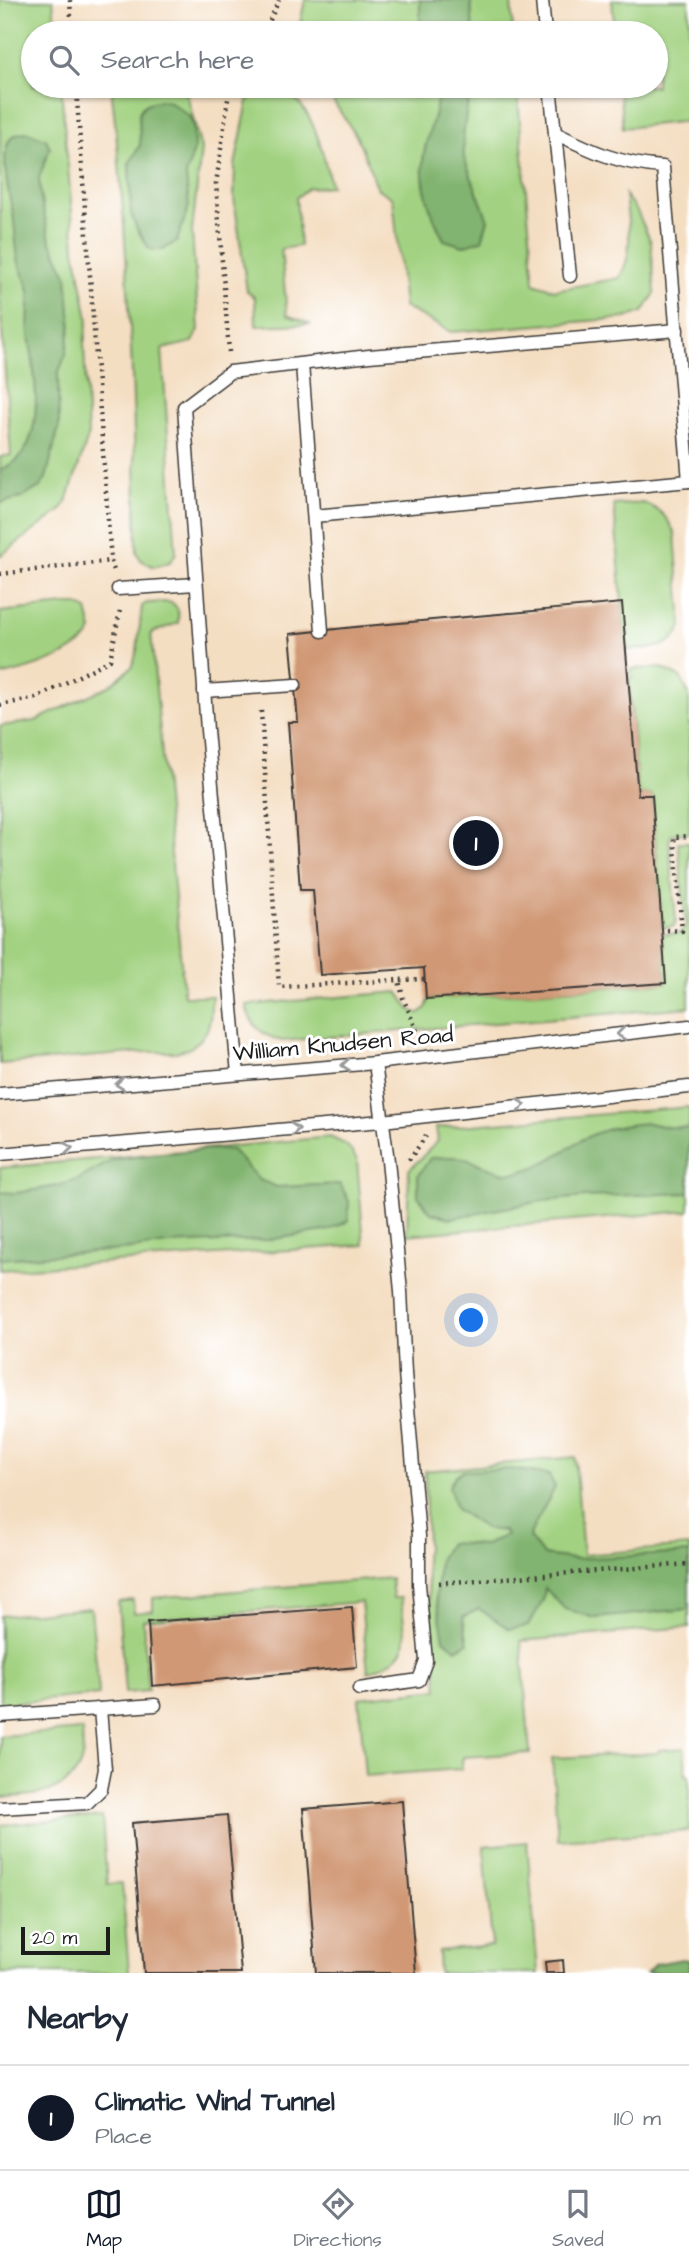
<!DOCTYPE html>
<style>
body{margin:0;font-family:"Architects Daughter",sans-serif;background:#f6f6f7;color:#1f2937}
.scale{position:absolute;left:21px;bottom:18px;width:89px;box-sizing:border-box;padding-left:7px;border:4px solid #1c1c1c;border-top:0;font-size:19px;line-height:24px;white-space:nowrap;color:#1c1c1c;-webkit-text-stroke:5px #fff;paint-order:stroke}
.you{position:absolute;left:472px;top:1321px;width:24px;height:24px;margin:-18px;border:5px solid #fff;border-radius:50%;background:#1a73e8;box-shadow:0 0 0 10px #1a73e833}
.badge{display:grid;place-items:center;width:46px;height:46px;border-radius:50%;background:#111827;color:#fff;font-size:23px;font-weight:700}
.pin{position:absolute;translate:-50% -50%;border:4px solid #fff;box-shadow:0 2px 7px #0006}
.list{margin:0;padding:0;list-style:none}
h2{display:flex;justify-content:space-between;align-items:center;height:91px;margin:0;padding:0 28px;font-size:30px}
h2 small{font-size:23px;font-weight:400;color:#747a83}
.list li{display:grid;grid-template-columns:46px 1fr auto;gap:21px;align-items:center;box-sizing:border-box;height:105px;padding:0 28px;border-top:2px solid #e0e1e3}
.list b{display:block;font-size:26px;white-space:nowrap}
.list p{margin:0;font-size:23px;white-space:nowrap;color:#747a83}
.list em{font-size:23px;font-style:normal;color:#747a83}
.icon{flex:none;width:38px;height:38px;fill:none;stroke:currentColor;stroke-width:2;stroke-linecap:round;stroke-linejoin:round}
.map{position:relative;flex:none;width:689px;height:1973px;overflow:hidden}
.search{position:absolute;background:#fff;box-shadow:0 2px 5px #0004;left:21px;right:21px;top:21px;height:77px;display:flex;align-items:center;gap:18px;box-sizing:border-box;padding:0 24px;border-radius:38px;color:#747a83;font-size:26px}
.sheet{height:196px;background:#fff}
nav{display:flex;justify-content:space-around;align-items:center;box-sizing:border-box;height:98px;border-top:2px solid #e0e1e3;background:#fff;font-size:19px;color:#747a83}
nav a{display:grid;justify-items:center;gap:4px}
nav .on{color:#111827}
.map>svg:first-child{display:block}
.green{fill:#a2d281;stroke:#5f774e;stroke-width:2}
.forest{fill:#81b46f;stroke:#4e6846;stroke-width:2}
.building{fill:#d09874}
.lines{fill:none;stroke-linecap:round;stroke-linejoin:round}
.service-casing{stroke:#3c3935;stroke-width:15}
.path{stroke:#3c3935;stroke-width:4.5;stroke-dasharray:2 5;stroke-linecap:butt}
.service{stroke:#fff;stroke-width:12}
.oneway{stroke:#999}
.labels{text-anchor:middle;stroke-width:6;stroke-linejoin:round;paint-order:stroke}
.street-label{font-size:23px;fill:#1c1c1c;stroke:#fff}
</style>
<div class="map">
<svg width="689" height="1973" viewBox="0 0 689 1973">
<rect width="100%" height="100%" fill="#fff"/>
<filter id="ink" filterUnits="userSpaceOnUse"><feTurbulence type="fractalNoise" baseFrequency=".0143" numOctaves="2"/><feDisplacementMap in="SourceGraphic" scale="14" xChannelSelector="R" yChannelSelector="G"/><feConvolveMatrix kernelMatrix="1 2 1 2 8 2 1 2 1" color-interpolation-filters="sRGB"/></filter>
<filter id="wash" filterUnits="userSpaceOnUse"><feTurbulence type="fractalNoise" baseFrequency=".00686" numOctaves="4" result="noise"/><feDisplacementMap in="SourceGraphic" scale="28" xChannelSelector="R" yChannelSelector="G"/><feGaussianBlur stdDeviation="1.57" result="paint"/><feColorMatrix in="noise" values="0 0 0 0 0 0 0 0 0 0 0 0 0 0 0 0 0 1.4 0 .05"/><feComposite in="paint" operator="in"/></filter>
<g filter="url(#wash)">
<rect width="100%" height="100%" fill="#f4dec2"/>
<!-- green -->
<g class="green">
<path d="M 0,0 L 53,0 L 56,33 L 33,33 L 33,86 L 61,86 L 75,249 L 88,319 L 84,343 L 88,437 L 67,501 L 61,510 L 0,556 L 0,457 L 11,455 L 0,302 Z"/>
<path d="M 305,0 L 511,0 L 513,33 L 298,33 Z"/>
<path d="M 612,0 L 689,0 L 689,121 L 623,128 L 619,86 L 656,86 L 656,33 L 615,33 Z"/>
<path d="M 111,86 L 158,86 L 187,94 L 201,149 L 192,232 L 199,330 L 193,342 L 162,349 L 176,553 L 170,562 L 154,567 L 141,560 L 137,553 C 134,397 129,241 111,86 Z"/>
<path d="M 256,86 C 310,82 321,145 331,186 L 308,188 L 296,198 L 300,246 L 281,249 L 287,315 L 311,324 L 256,326 L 255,298 L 247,291 L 234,198 L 235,165 L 248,101 Z"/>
<path d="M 323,86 L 517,86 L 534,283 L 555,290 L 619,278 C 635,254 628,222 625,195 L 637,211 L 651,242 L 655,293 L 643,312 L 626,318 L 451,332 L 404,307 L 393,198 L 378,189 L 357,137 Z"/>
<path d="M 643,503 C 660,509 668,517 675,534 L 682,627 C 669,651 651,648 626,650 L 614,505 Z"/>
<path d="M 168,602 C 179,604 179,614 178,623 L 151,633 L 184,996 L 212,996 L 210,1020 L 207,1030 L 200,1040 L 190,1048 L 176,1052 L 147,1052 L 0,1064 L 0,726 L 35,721 L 109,686 L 132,667 L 137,651 L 142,606 L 147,603 Z"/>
<path d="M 65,605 L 78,605 L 87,610 L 92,630 C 84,654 23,671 0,676 L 0,612 Z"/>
<path d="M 662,668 L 681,678 L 689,695 L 689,833 L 672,834 L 669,841 L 676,921 L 674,926 L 662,928 L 652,795 L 638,795 L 629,679 L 632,678 L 631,669 Z"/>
<path d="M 678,842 L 689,842 L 689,1007 L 282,1041 C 263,1036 250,1026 246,1005 L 398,992 C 406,1001 407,1012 420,1013 L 426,1008 L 429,999 L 666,983 L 662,934 L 680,933 L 686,927 Z"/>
<path d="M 689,1107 L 689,1211 L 407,1235 L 409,1170 L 438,1141 L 436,1128 Z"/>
<path d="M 330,1137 L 347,1145 L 357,1160 L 364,1245 L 0,1270 L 0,1168 Z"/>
<path d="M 575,1457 L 583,1555 L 689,1546 L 689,1627 L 521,1641 L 530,1753 L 463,1757 L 461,1769 L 365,1776 L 359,1698 L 438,1689 L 425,1555 L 427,1549 L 425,1471 Z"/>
<path d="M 391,1578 L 393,1598 L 401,1598 C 405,1643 416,1655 368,1672 L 361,1602 L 143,1620 L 148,1691 L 125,1693 L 118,1602 L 133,1600 L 134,1613 L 153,1611 L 153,1598 Z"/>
<path d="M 91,1608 L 99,1695 L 0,1704 L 0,1616 Z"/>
<path d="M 82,1730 C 82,1739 84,1749 82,1758 C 75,1794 29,1797 0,1797 L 0,1736 Z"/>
<path d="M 684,1748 L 686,1775 L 689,1775 L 689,1831 L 558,1840 L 552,1758 L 658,1753 L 659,1750 Z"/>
<path d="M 102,1817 L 107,1884 L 122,1883 L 129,1973 L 0,1973 L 0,1825 Z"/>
<path d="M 527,1842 L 538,1973 L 439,1973 L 438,1951 L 492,1946 L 484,1846 Z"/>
</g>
<!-- forest -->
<g class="forest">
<path d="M 420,0 L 471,0 L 473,33 L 420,33 Z"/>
<path d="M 437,86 L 473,86 L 467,107 L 463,137 L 464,158 L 488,220 L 482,240 L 463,246 L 444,240 C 432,217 421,187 423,161 C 425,135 440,112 437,86 Z"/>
<path d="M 160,100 L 170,102 L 189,116 L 193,125 L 194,150 L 186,175 L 189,206 L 177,241 L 163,250 L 152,250 L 148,247 L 137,229 L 131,214 L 129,164 L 140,145 L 139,113 C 143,103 151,102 160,100 Z"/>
<path d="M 27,132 L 46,139 L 50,148 L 39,178 L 41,200 L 50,240 L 67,275 L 71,324 L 66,354 L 58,374 L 59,427 L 46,478 L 40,487 L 21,498 L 0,503 L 0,470 C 6,467 14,463 18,459 C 46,430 34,369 29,335 C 27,320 30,306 29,292 C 28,282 23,276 20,267 C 15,250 16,231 13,214 C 9,195 0,159 9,141 C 13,134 20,133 27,132 Z"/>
<path d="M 648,1123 L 667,1127 L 689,1128 L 689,1193 L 585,1197 L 542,1201 L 451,1218 L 431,1213 L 418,1196 L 418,1176 L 430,1158 C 444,1157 459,1155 472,1161 C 483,1165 496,1173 508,1173 C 534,1173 560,1153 581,1140 C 602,1129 625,1124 648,1123 Z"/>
<path d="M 213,1149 L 232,1150 L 259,1180 L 277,1187 L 340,1184 L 349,1201 L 348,1221 L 330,1230 L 268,1240 L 168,1244 L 123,1250 L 0,1259 L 0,1192 L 16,1193 L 58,1186 L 77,1180 L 113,1160 L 153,1154 Z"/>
<path d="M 512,1469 L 549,1475 L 555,1487 C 547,1504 536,1519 529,1537 L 543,1555 L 575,1559 L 689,1553 L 689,1609 L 595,1618 L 565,1609 L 545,1588 L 543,1601 L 528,1626 L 509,1629 L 479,1609 L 463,1617 L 468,1643 L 456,1649 L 444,1639 L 436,1596 L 439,1560 L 449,1543 L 485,1545 L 506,1535 L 504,1531 L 486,1529 L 456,1509 L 449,1486 L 455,1476 L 462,1471 Z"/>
<path d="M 682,1959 L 689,1960 L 689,1973 L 646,1973 L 656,1964 Z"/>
</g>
<g id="blocks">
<!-- building -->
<g class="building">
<path d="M 622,603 L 638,795 L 652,795 L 666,983 L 426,999 L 424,968 L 320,975 L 313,890 L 300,890 L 288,722 L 298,722 L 290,634 L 355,627 Z"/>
<path d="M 352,1607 L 357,1667 L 152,1686 L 148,1622 Z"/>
<path d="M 402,1801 L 416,1973 L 316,1973 L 303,1809 Z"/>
<path d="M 227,1815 L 241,1973 L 144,1973 L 132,1823 Z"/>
<path d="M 563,1960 L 564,1973 L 546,1973 L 545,1962 Z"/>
</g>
</g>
</g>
<g filter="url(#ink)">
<use href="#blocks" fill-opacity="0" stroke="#3c3935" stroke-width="2"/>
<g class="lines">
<!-- service casing -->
<g class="service-casing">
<g id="service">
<path d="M 542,0 L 545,33"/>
<path d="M 550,86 L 570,276"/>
<path d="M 555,133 C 594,152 619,164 663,167 L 689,481"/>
<path d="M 302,364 L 322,631"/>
<path d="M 314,516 L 689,481"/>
<path d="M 118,589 L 196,584"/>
<path d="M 204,691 L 295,685"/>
<path d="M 238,1074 L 207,730 L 184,407 L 230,372 L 369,356 L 677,330"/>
<path d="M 0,1094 L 375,1063 L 689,1026"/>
<path d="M 0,1154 L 382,1121 L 689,1087"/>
<path d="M 359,1689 L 419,1680 L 426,1661 L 419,1584 L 419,1536 L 405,1373 L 401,1291 L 388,1161 L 375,1063"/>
<path d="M 0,1716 L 155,1705"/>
<path d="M 0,1808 L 87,1803 L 101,1789 L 105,1769 L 100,1709"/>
</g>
</g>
<!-- path -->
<g class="path">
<path d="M 70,0 L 72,33"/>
<path d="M 264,33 L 279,0"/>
<path d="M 76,86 L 111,561"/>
<path d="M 229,352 L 216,184 L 229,92 L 232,86"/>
<path d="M 0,574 L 111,561 L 114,571"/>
<path d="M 0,705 L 36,698 L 110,660 L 120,610"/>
<path d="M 261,711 L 279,987 L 399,980"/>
<path d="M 667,930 L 682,931 L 674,837 L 689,836"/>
<path d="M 417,1031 L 403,998 L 399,980 L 425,979"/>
<path d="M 409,1160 L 426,1136"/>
<path d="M 439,1583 L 689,1564"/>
</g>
<!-- service -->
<use href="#service" class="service"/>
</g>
<!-- one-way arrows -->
<defs><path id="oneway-chevron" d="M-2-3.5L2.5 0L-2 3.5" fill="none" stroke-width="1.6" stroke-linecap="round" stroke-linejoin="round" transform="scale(1.75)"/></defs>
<g class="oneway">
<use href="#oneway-chevron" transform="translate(621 1034) rotate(173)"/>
<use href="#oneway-chevron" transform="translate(346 1065) rotate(175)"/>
<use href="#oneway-chevron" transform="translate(120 1084) rotate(175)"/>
<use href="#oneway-chevron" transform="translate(521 1105) rotate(-6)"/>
<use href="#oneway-chevron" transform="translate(295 1129) rotate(-5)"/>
<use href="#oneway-chevron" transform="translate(68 1148) rotate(-5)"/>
</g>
</g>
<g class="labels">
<!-- street labels -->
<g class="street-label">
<text transform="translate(343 1043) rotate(-5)" y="8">William Knudsen Road</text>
</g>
</g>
</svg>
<div class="scale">20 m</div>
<div class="you"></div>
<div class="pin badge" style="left:476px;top:843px">1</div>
<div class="search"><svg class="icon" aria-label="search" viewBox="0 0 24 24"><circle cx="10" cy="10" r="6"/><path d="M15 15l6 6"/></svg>Search here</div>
</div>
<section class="sheet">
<h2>Nearby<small></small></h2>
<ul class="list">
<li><span class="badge">1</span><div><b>Climatic Wind Tunnel</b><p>Place</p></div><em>110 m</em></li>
</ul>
</section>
<nav>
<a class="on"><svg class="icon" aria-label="map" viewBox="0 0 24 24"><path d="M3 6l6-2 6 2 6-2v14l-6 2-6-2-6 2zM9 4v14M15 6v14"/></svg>Map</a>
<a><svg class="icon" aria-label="directions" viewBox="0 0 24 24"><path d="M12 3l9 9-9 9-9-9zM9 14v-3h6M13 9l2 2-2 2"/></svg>Directions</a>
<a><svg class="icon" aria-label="saved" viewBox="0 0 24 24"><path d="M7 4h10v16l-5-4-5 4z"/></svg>Saved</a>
</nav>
